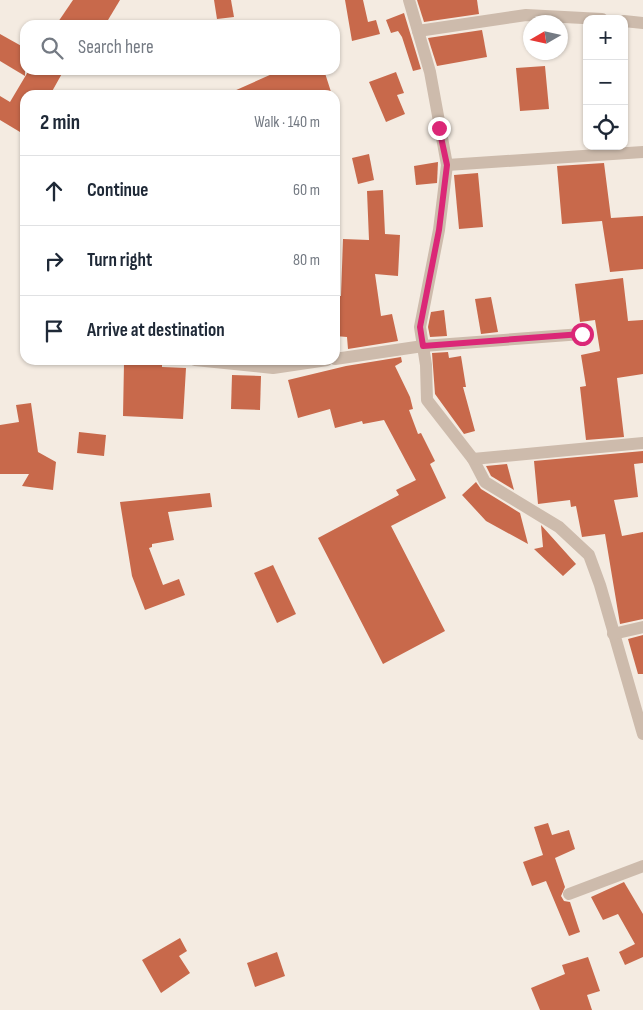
<!DOCTYPE html>
<meta charset="utf-8">
<style>
body{margin:0;font-family:"Sofia Sans Condensed",sans-serif;background:#f2f2f3;color:#1f2937}
.controls{position:absolute;right:15px;top:15px;display:grid;overflow:hidden;border-radius:10px;box-shadow:0 1px 4px #0004}
.controls button{width:45px;height:45px;display:grid;place-items:center;padding:0;border:0;border-bottom:1px solid #e0e1e3;background:#fff;color:#1f2937;font:25px sans-serif}
.compass{position:absolute;left:523px;top:15px;width:45px;height:45px;border-radius:50%;background:#fff;box-shadow:0 1px 4px #0004;rotate:261deg}
.stop{position:absolute;width:15px;height:15px;margin:-11px;border:4px solid #db2777;border-radius:50%;background:#fff}
.stop.end{background:#db2777;border-color:#fff;box-shadow:0 1px 5px #0008}
.list{margin:0;padding:0;list-style:none}
h2{display:flex;justify-content:space-between;align-items:center;height:65px;margin:0;padding:0 20px;font-size:21px}
h2 small{font-size:16px;font-weight:400;color:#747a83}
.list li{display:grid;grid-template-columns:32px 1fr auto;gap:15px;align-items:center;box-sizing:border-box;height:70px;padding:0 20px;border-top:1px solid #e0e1e3}
.list b{display:block;font-size:19px;white-space:nowrap}
.list em{font-size:16px;font-style:normal;color:#747a83}
.icon{flex:none;width:28px;height:28px;fill:none;stroke:currentColor;stroke-width:2;stroke-linecap:round;stroke-linejoin:round}
.map{position:relative;flex:none;width:643px;height:1010px;overflow:hidden}
.search{position:absolute;background:#fff;box-shadow:0 1px 4px #0004;left:20px;top:20px;width:320px;height:55px;display:flex;align-items:center;gap:12px;box-sizing:border-box;padding:0 18px;border-radius:15px;color:#747a83;font-size:19px}
.panel{position:absolute;background:#fff;box-shadow:0 1px 4px #0004;left:20px;top:90px;width:320px;height:275px;border-radius:15px}
.map>svg:first-child{display:block}
.building{fill:#c8694b}
.lines{fill:none;stroke-linecap:round;stroke-linejoin:round}
.minor{stroke:#cdbbac;stroke-width:12}
.route{stroke:#db2777;stroke-width:6}
</style>
<div class="map">
<svg width="643" height="1010" viewBox="0 0 643 1010">
<rect width="100%" height="100%" fill="#f4ebe1"/>
<!-- building -->
<g class="building">
<path d="M 73,0 L 120,0 L 105,25 L 56,25 Z"/>
<path d="M 214,0 L 231,0 L 234,17 L 217,19 Z"/>
<path d="M 345,0 L 363,0 L 368,22 L 376,20 L 380,34 L 352,41 Z"/>
<path d="M 417,0 L 477,0 L 479,14 L 424,22 Z"/>
<path d="M 404,13 L 421,69 L 413,71 L 402,37 L 398,31 L 391,33 L 386,20 Z"/>
<path d="M 482,30 L 487,57 L 437,66 L 428,38 Z"/>
<path d="M 0,34 L 25,48 L 25,76 L 0,61 Z"/>
<path d="M 545,66 L 549,109 L 520,111 L 516,68 Z"/>
<path d="M 29,70 L 64,70 L 50,95 L 25,95 L 25,135 L 0,120 L 0,96 L 10,102 Z"/>
<path d="M 270,70 L 324,70 L 332,95 L 225,95 L 272,74 Z"/>
<path d="M 396,72 L 404,93 L 397,95 L 405,114 L 386,122 L 369,82 Z"/>
<path d="M 369,154 L 374,180 L 358,184 L 352,158 Z"/>
<path d="M 438,162 L 437,183 L 416,185 L 414,166 Z"/>
<path d="M 604,163 L 611,218 L 643,216 L 643,269 L 610,272 L 602,221 L 562,224 L 557,166 Z"/>
<path d="M 478,173 L 483,227 L 459,229 L 454,175 Z"/>
<path d="M 383,190 L 385,234 L 400,235 L 398,276 L 375,274 L 381,316 L 392,314 L 398,341 L 348,349 L 347,337 L 335,336 L 335,296 L 341,296 L 343,239 L 369,240 L 367,191 Z"/>
<path d="M 623,278 L 628,321 L 643,320 L 643,374 L 617,378 L 624,437 L 586,440 L 580,387 L 586,386 L 581,355 L 600,351 L 595,320 L 580,322 L 575,284 Z"/>
<path d="M 491,297 L 498,332 L 481,334 L 475,299 Z"/>
<path d="M 444,310 L 447,336 L 430,337 L 428,327 L 431,312 Z"/>
<path d="M 448,352 L 449,358 L 461,356 L 466,387 L 463,387 L 475,431 L 464,434 L 435,394 L 432,353 Z"/>
<path d="M 401,357 L 402,362 L 395,366 L 410,397 L 413,409 L 409,410 L 418,434 L 421,433 L 435,461 L 430,464 L 446,498 L 391,526 L 445,631 L 383,664 L 318,538 L 399,495 L 396,490 L 416,480 L 384,420 L 363,424 L 362,421 L 335,428 L 330,409 L 298,418 L 288,380 L 346,366 Z"/>
<path d="M 124,363 L 162,364 L 162,367 L 186,368 L 183,419 L 123,416 Z"/>
<path d="M 232,375 L 261,376 L 260,410 L 231,409 Z"/>
<path d="M 31,403 L 38,452 L 56,462 L 53,490 L 22,486 L 29,474 L 0,474 L 0,425 L 19,422 L 16,405 Z"/>
<path d="M 79,432 L 106,435 L 104,456 L 77,453 Z"/>
<path d="M 643,451 L 643,463 L 634,464 L 638,497 L 614,500 L 622,536 L 643,532 L 643,619 L 620,624 L 605,534 L 582,537 L 576,506 L 571,507 L 570,500 L 538,504 L 534,461 Z"/>
<path d="M 507,464 L 514,490 L 491,476 L 486,466 Z"/>
<path d="M 476,482 L 481,489 L 520,513 L 528,544 L 486,521 L 462,495 Z"/>
<path d="M 210,493 L 212,507 L 168,512 L 174,540 L 152,544 L 152,547 L 149,548 L 163,585 L 179,579 L 185,595 L 145,610 L 132,576 L 120,502 Z"/>
<path d="M 541,525 L 576,564 L 563,576 L 534,549 L 543,547 Z"/>
<path d="M 273,565 L 296,614 L 277,623 L 254,573 Z"/>
<path d="M 643,635 L 643,674 L 638,674 L 628,639 Z"/>
<path d="M 548,823 L 552,835 L 569,830 L 575,849 L 555,858 L 565,887 L 561,896 L 564,901 L 570,902 L 580,932 L 569,936 L 546,881 L 532,886 L 523,862 L 543,855 L 534,827 Z"/>
<path d="M 624,882 L 643,914 L 643,957 L 625,965 L 619,952 L 635,944 L 618,914 L 603,920 L 591,897 Z"/>
<path d="M 180,938 L 187,951 L 179,956 L 190,973 L 161,993 L 142,960 Z"/>
<path d="M 277,952 L 285,976 L 255,987 L 247,963 Z"/>
<path d="M 588,957 L 600,991 L 587,995 L 592,1010 L 540,1010 L 531,988 L 565,974 L 562,965 Z"/>
</g>
<g class="lines">
<!-- minor -->
<g class="minor">
<path d="M 409,0 L 430,72 L 447,165 L 439,230 L 420,327 L 426,365 L 427,400 L 473,459 L 485,482 L 559,527 L 589,555 L 600,585 L 643,734"/>
<path d="M 624,21 L 643,23"/>
<path d="M 418,31 L 526,15 L 602,19"/>
<path d="M 447,165 L 643,152"/>
<path d="M 335,359 L 423,346 L 582,334"/>
<path d="M 195,360 L 273,368 L 327,360"/>
<path d="M 473,459 L 643,443"/>
<path d="M 613,634 L 643,627"/>
<path d="M 569,894 L 643,866"/>
</g>
</g>
<g class="lines">
<!-- route -->
<path class="route" d="M 439,128 L 447,165 L 439,230 L 420,327 L 423,346 L 582,334"/>
</g>
</svg>
<div class="controls">
<button>+</button>
<button>−</button>
<button><svg class="icon" aria-label="locate" viewBox="0 0 24 24"><circle cx="12" cy="12" r="6"/><path d="M12 2v4M12 18v4M2 12h4M18 12h4"/></svg></button>
</div>
<svg class="compass" viewBox="-18 -18 36 36"><path d="M0-13l5 13h-10z" fill="#e53935"/><path d="M0 13l5-13h-10z" fill="#747a83"/></svg>
<div class="stop" style="left:582px;top:334px"></div>
<div class="stop end" style="left:439px;top:128px"></div>
<div class="search"><svg class="icon" aria-label="search" viewBox="0 0 24 24"><circle cx="10" cy="10" r="6"/><path d="M15 15l6 6"/></svg>Search here</div>
<section class="panel">
<h2>2 min<small>Walk · 140 m</small></h2>
<ul class="list">
<li><svg class="icon" aria-label="ahead" viewBox="0 0 24 24"><path d="M12 20V5M6 11l6-6 6 6"/></svg><div><b>Continue</b></div><em>60 m</em></li>
<li><svg class="icon" aria-label="right" viewBox="0 0 24 24"><path d="M7 20v-9h11M14 6l5 5-5 5"/></svg><div><b>Turn right</b></div><em>80 m</em></li>
<li><svg class="icon" aria-label="arrive" viewBox="0 0 24 24"><path d="M6 21V4h12l-3 4 3 4H6"/></svg><div><b>Arrive at destination</b></div></li>
</ul>
</section>
</div>
